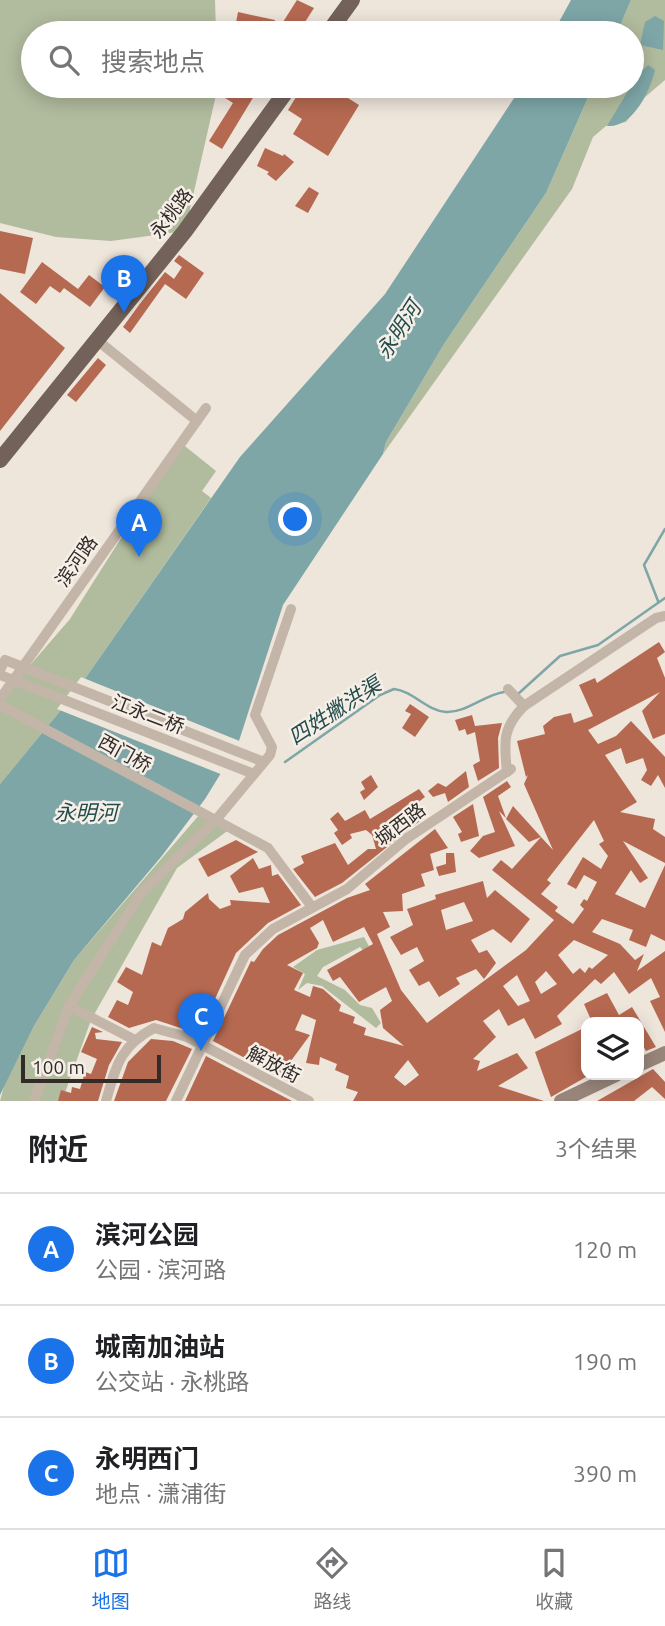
<!DOCTYPE html>
<html lang="zh">
<meta charset="utf-8">
<style>
body{margin:0;font-family:Ubuntu,"Noto Sans SC",sans-serif;background:#f2f2f2;color:#202124}
.controls{position:absolute;right:21px;bottom:21px;display:grid;overflow:hidden;border-radius:14px;box-shadow:0 4px 18px #0003}
.controls button{width:63px;height:63px;display:grid;place-items:center;padding:0;border:0;border-bottom:2px solid #e0e0e0;background:#fff;color:#202124;font:35px sans-serif}
.scale{position:absolute;left:21px;bottom:18px;width:140px;box-sizing:border-box;padding-left:7px;border:4px solid #322b28;border-top:0;font-size:19px;line-height:24px;white-space:nowrap;color:#322b28;-webkit-text-stroke:5px #f6efe7;paint-order:stroke}
.you{position:absolute;left:296px;top:520px;width:24px;height:24px;margin:-18px;border:5px solid #fff;border-radius:50%;background:#1a73e8;box-shadow:0 0 0 10px #1a73e833}
.badge{display:grid;place-items:center;width:46px;height:46px;border-radius:50%;background:#1a73e8;color:#fff;font-size:23px;font-weight:700}
.pin{position:absolute;translate:-50% -58px;filter:drop-shadow(0 2px 4px #0008)}
.pin::after{content:'';position:absolute;top:37px;width:24px;height:21px;background:inherit;clip-path:polygon(0 0,100% 0,50% 100%)}
.list{margin:0;padding:0;list-style:none}
h2{display:flex;justify-content:space-between;align-items:center;height:91px;margin:0;padding:0 28px;font-size:30px}
h2 small{font-size:23px;font-weight:400;color:#757577}
.list li{display:grid;grid-template-columns:46px 1fr auto;gap:21px;align-items:center;box-sizing:border-box;height:112px;padding:0 28px;border-top:2px solid #e0e0e0}
.list b{display:block;font-size:26px;white-space:nowrap}
.list p{margin:0;font-size:23px;white-space:nowrap;color:#757577}
.list em{font-size:23px;font-style:normal;color:#757577}
.icon{flex:none;width:38px;height:38px;fill:none;stroke:currentColor;stroke-width:2;stroke-linecap:round;stroke-linejoin:round}
.map{position:relative;flex:none;width:665px;height:1101px;overflow:hidden}
.search{position:absolute;background:#fff;box-shadow:0 4px 18px #0003;left:21px;right:21px;top:21px;height:77px;display:flex;align-items:center;gap:18px;box-sizing:border-box;padding:0 24px;border-radius:38px;color:#757577;font-size:26px}
.sheet{height:427px;background:#fff}
nav{display:flex;justify-content:space-around;align-items:center;box-sizing:border-box;height:98px;border-top:2px solid #e0e0e0;background:#fff;font-size:19px;color:#757577}
nav a{display:grid;justify-items:center;gap:4px}
nav .on{color:#1a73e8}
.map>svg:first-child{display:block}
.green{fill:#b1bb9d}
.water{fill:#7ea6a7}
.pier{fill:#eee5db}
.lines{fill:none;stroke-linecap:round;stroke-linejoin:round}
.stream{stroke:#7ea6a7;stroke-width:2.5}
.building{fill:#b66951;fill-rule:evenodd}
.street{stroke:#c4b5a9;stroke-width:10}
.secondary{stroke:#98857a;stroke-width:14}
.primary{stroke:#73625a;stroke-width:16}
.labels{text-anchor:middle;stroke-width:5;stroke-linejoin:round;paint-order:stroke}
.street-label{font-size:19px;fill:#322b28;stroke:#f6efe7}
.water-label{font-size:21px;font-style:italic;fill:#224c4e;stroke:#f6efe7}
</style>
<div class="map">
<svg width="665" height="1101" viewBox="0 0 665 1101">
<rect width="100%" height="100%" fill="#eee5db"/>
<!-- green -->
<g class="green">
<path d="M 0,0 L 215,0 L 216,33 L 33,33 L 33,86 L 218,86 L 185,231 L 111,241 L 56,237 L 0,223 Z"/>
<path d="M 631,0 L 665,0 L 665,80 L 645,97 L 626,122 L 606,126 L 593,137 L 572,189 L 383,454 L 386,442 L 444,344 L 546,193 L 593,86 L 632,86 L 632,33 L 617,33 Z"/>
<path d="M 181,443 L 216,471 L 202,491 L 211,498 L 75,693 L 0,784 L 0,700 L 70,619 Z"/>
<path d="M 200,814 L 230,829 L 177,868 L 91,1020 L 62,1101 L 0,1101 L 4,1086 L 34,1026 L 74,960 Z"/>
<path d="M 364,937 L 372,952 L 370,958 L 360,947 L 323,967 L 317,976 L 345,990 L 360,1005 L 372,1008 L 381,1023 L 376,1028 L 322,986 L 307,983 L 298,990 L 305,974 L 293,967 L 317,950 Z"/>
</g>
<!-- water -->
<g class="water">
<path d="M 571,0 L 631,0 L 617,33 L 553,33 Z"/>
<path d="M 655,16 L 664,21 L 663,50 L 640,45 L 645,22 Z"/>
<path d="M 648,65 L 655,70 C 650,91 633,128 607,126 L 637,76 Z"/>
<path d="M 522,86 L 593,86 L 546,193 L 444,344 L 386,442 L 383,454 L 283,605 L 237,747 L 205,799 L 161,857 L 74,960 L 34,1026 L 0,1095 L 0,784 L 75,693 L 240,457 L 385,294 Z"/>
</g>
<!-- pier -->
<path class="pier" d="M 81,677 L 242,742 L 240,748 L 223,775 L 57,709 Z"/>
<g class="lines">
<!-- stream -->
<g class="stream">
<path d="M 658,601 L 644,565 L 665,529"/>
<path d="M 518,694 L 560,656 L 598,645 L 665,598"/>
<path d="M 285,762 L 380,695 L 394,689 C 413,691 427,711 446,712 C 466,713 484,695 504,692"/>
</g>
</g>
<!-- building -->
<g class="building">
<path d="M 297,0 L 314,8 L 298,33 L 276,33 Z"/>
<path d="M 238,12 L 275,20 L 272,33 L 234,33 Z"/>
<path d="M 228,86 L 260,86 L 222,149 L 209,141 L 233,103 L 222,96 Z"/>
<path d="M 303,86 L 329,86 L 359,105 L 328,156 L 293,134 L 302,119 L 288,110 Z"/>
<path d="M 265,148 L 283,156 L 284,154 L 294,162 L 276,181 L 267,174 L 269,172 L 257,166 Z"/>
<path d="M 309,187 L 319,193 L 308,213 L 295,206 Z"/>
<path d="M 0,231 L 33,238 L 25,274 L 0,269 Z"/>
<path d="M 179,255 L 204,273 L 186,299 L 165,284 L 130,333 L 123,327 L 139,305 L 165,272 L 174,279 L 182,267 L 174,261 Z"/>
<path d="M 42,262 L 78,289 L 89,275 L 105,287 L 90,307 L 64,288 L 60,293 L 50,286 L 36,304 L 20,292 Z"/>
<path d="M 0,293 L 65,348 L 0,431 Z"/>
<path d="M 98,358 L 106,365 L 76,402 L 67,395 Z"/>
<path d="M 659,642 L 665,652 L 657,658 L 665,678 L 665,734 L 653,739 L 642,711 L 660,692 L 588,730 L 598,744 L 616,736 L 631,721 L 665,757 L 665,788 L 658,775 L 651,786 L 641,780 L 647,770 L 643,758 L 626,764 L 621,748 L 605,755 L 637,802 L 620,812 L 655,819 L 653,829 L 665,837 L 665,863 L 623,841 L 648,878 L 640,883 L 631,870 L 615,894 L 645,908 L 665,865 L 665,941 L 651,934 L 646,947 L 629,940 L 633,930 L 602,919 L 592,932 L 620,944 L 635,960 L 644,954 L 637,971 L 665,951 L 665,1032 L 650,1001 L 660,997 L 651,978 L 629,994 L 614,972 L 601,984 L 595,979 L 557,1016 L 562,1024 L 535,1039 L 524,1018 L 508,1026 L 499,1009 L 483,1021 L 496,1037 L 473,1059 L 480,1061 L 477,1071 L 517,1053 L 528,1068 L 498,1086 L 544,1101 L 353,1101 L 358,1092 L 346,1088 L 349,1076 L 335,1070 L 337,1064 L 320,1057 L 319,1065 L 306,1063 L 316,1020 L 302,1014 L 295,1030 L 310,1035 L 285,1069 L 298,1076 L 293,1084 L 213,1041 L 251,961 L 254,962 L 263,949 L 278,935 L 347,898 L 370,890 L 365,884 L 435,829 L 448,848 L 430,854 L 434,870 L 421,874 L 425,886 L 402,894 L 403,911 L 383,912 L 390,927 L 377,934 L 401,990 L 427,1023 L 526,950 L 554,920 L 492,870 L 501,860 L 512,869 L 541,837 L 553,850 L 524,784 L 528,775 L 526,777 L 517,741 L 545,734 L 543,726 L 554,717 L 571,713 L 574,723 L 593,716 L 579,685 L 595,678 L 597,683 ZM 594,820 L 604,841 L 599,844 L 608,856 L 601,869 L 583,857 L 567,884 L 576,889 L 584,875 L 597,882 L 587,901 L 584,899 L 580,905 L 584,909 L 573,924 L 555,911 L 558,907 L 541,894 L 551,883 L 547,880 ZM 323,920 L 333,942 L 364,927 L 373,944 L 327,970 L 333,981 L 340,977 L 359,1002 L 386,987 L 392,1001 L 380,1010 L 383,1028 L 404,1046 L 364,1035 L 366,1028 L 353,1023 L 355,1017 L 339,1011 L 341,1005 L 323,989 L 313,986 L 310,997 L 294,990 L 303,973 L 287,965 L 317,948 L 319,943 L 310,928 ZM 574,940 L 583,944 L 608,955 L 592,969 L 589,967 L 585,973 L 580,968 L 573,974 L 558,955 ZM 546,971 L 557,984 L 541,994 L 535,982 ZM 517,975 L 530,1001 L 518,1006 L 503,986 ZM 408,1060 L 419,1075 L 405,1086 L 394,1077 Z"/>
<path d="M 410,704 L 429,717 L 415,737 L 402,728 L 411,714 L 405,711 Z"/>
<path d="M 472,715 L 475,726 L 502,723 L 498,738 L 499,768 L 478,781 L 473,765 L 480,761 L 475,732 L 467,735 L 465,729 L 459,731 L 455,720 Z"/>
<path d="M 466,771 L 469,787 L 448,802 L 445,793 L 433,797 L 428,791 L 438,783 L 446,787 Z"/>
<path d="M 371,775 L 378,787 L 364,800 L 360,792 L 365,789 L 361,782 Z"/>
<path d="M 507,781 L 511,787 L 498,796 L 506,818 L 499,811 L 515,846 L 479,858 L 470,851 L 483,836 L 495,832 L 483,797 Z"/>
<path d="M 419,789 L 425,797 L 413,806 L 421,820 L 342,883 L 315,897 L 293,869 L 304,863 L 301,856 L 335,843 L 348,865 L 368,849 L 376,849 L 372,835 L 366,830 L 350,834 L 352,838 L 342,845 L 334,833 L 338,830 L 330,819 L 338,812 L 345,821 L 365,810 L 370,819 Z"/>
<path d="M 473,804 L 479,836 L 461,842 L 458,834 L 462,832 L 453,817 Z"/>
<path d="M 513,806 L 541,837 L 529,842 L 506,819 Z"/>
<path d="M 236,840 L 258,852 L 208,877 L 198,859 Z"/>
<path d="M 446,853 L 454,853 L 456,872 L 439,876 L 436,867 L 446,864 Z"/>
<path d="M 253,858 L 259,869 L 271,865 L 272,876 L 278,874 L 301,905 L 268,923 L 236,953 L 199,1034 L 156,1020 L 129,1028 L 108,1017 L 117,1000 L 128,1005 L 133,992 L 117,982 L 126,967 L 142,975 L 152,942 L 161,946 L 168,928 L 183,919 L 185,912 L 208,893 L 209,899 L 220,909 L 231,905 L 230,900 L 270,903 L 263,887 L 239,893 L 230,876 Z"/>
<path d="M 483,881 L 487,898 L 495,890 L 530,919 L 511,943 L 493,929 L 471,940 L 479,953 L 487,950 L 496,963 L 484,979 L 476,969 L 456,978 L 460,984 L 439,997 L 429,981 L 419,986 L 409,970 L 424,961 L 417,947 L 401,955 L 390,937 L 413,925 L 407,909 L 436,899 L 435,895 ZM 464,902 L 473,921 L 446,930 L 441,910 Z"/>
<path d="M 607,993 L 619,1015 L 632,1007 L 656,1047 L 646,1051 L 639,1039 L 639,1022 L 592,1022 L 584,1004 Z"/>
<path d="M 92,1027 L 103,1032 L 95,1033 L 96,1039 L 122,1042 L 109,1065 L 98,1101 L 58,1101 L 61,1090 L 71,1093 L 72,1087 L 80,1089 L 85,1072 L 91,1074 L 97,1059 L 81,1052 Z"/>
<path d="M 586,1027 L 586,1077 L 551,1097 L 535,1052 Z"/>
<path d="M 151,1039 L 173,1041 L 192,1049 L 166,1101 L 114,1101 L 128,1062 Z"/>
<path d="M 206,1056 L 225,1066 L 292,1101 L 185,1101 Z"/>
<path d="M 653,1069 L 665,1082 L 665,1099 L 652,1087 L 634,1101 L 597,1101 Z"/>
</g>
<g class="lines">
<!-- street -->
<g class="street">
<path d="M 97,340 L 197,421"/>
<path d="M 0,670 L 5,660 L 264,762"/>
<path d="M 0,675 L 254,774"/>
<path d="M 508,689 L 524,706"/>
<path d="M 0,699 L 206,408"/>
<path d="M 0,705 L 268,848 L 312,907"/>
<path d="M 507,772 C 504,743 502,728 524,706 L 656,618 L 665,616"/>
<path d="M 69,1006 L 133,1039"/>
<path d="M 34,1101 L 69,1006 L 142,892 L 215,821 L 270,755 L 272,747 L 255,715 L 291,609"/>
<path d="M 106,1101 C 116,1066 120,1046 154,1028 L 187,1037 L 309,1101"/>
<path d="M 176,1101 L 245,955 L 273,929 L 347,889 L 406,839 L 511,769"/>
</g>
<!-- secondary -->
<g class="secondary">
<path d="M 639,1065 L 665,1053"/>
<path d="M 561,1101 L 616,1075"/>
</g>
<!-- primary -->
<g class="primary">
<path d="M 328,33 L 352,0"/>
<path d="M 0,460 L 185,231 L 290,86"/>
</g>
</g>
<g class="labels">
<!-- street labels -->
<g class="street-label">
<text transform="translate(171 213) rotate(-53)" y="7">永桃路</text>
<text transform="translate(76 561) rotate(-55)" y="7">滨河路</text>
<text transform="translate(148 714) rotate(21)" y="7">江永二桥</text>
<text transform="translate(125 753) rotate(29)" y="7">西门桥</text>
<text transform="translate(400 824) rotate(-37)" y="7">城西路</text>
<text transform="translate(274 1064) rotate(27)" y="7">解放街</text>
</g>
<!-- water labels -->
<g class="water-label">
<text transform="translate(399 330) rotate(-57)" y="7">永明河</text>
<text transform="translate(335 711) rotate(-33)" y="7">四姓撇洪渠</text>
<text x="86" y="820">永明河</text>
</g>
</g>
</svg>
<div class="controls">
<button><svg class="icon" aria-label="layers" viewBox="0 0 24 24"><path d="M12 4l9 5-9 5-9-5zM3 14l9 5 9-5"/></svg></button>
</div>
<div class="scale">100 m</div>
<div class="you"></div>
<div class="pin badge" style="left:139px;top:557px">A</div>
<div class="pin badge" style="left:124px;top:313px">B</div>
<div class="pin badge" style="left:201px;top:1051px">C</div>
<div class="search"><svg class="icon" aria-label="search" viewBox="0 0 24 24"><circle cx="10" cy="10" r="6"/><path d="M15 15l6 6"/></svg>搜索地点</div>
</div>
<section class="sheet">
<h2>附近<small>3个结果</small></h2>
<ul class="list">
<li><span class="badge">A</span><div><b>滨河公园</b><p>公园 · 滨河路</p></div><em>120 m</em></li>
<li><span class="badge">B</span><div><b>城南加油站</b><p>公交站 · 永桃路</p></div><em>190 m</em></li>
<li><span class="badge">C</span><div><b>永明西门</b><p>地点 · 潇浦街</p></div><em>390 m</em></li>
</ul>
</section>
<nav>
<a class="on"><svg class="icon" aria-label="map" viewBox="0 0 24 24"><path d="M3 6l6-2 6 2 6-2v14l-6 2-6-2-6 2zM9 4v14M15 6v14"/></svg>地图</a>
<a><svg class="icon" aria-label="directions" viewBox="0 0 24 24"><path d="M12 3l9 9-9 9-9-9zM9 14v-3h6M13 9l2 2-2 2"/></svg>路线</a>
<a><svg class="icon" aria-label="saved" viewBox="0 0 24 24"><path d="M7 4h10v16l-5-4-5 4z"/></svg>收藏</a>
</nav>
